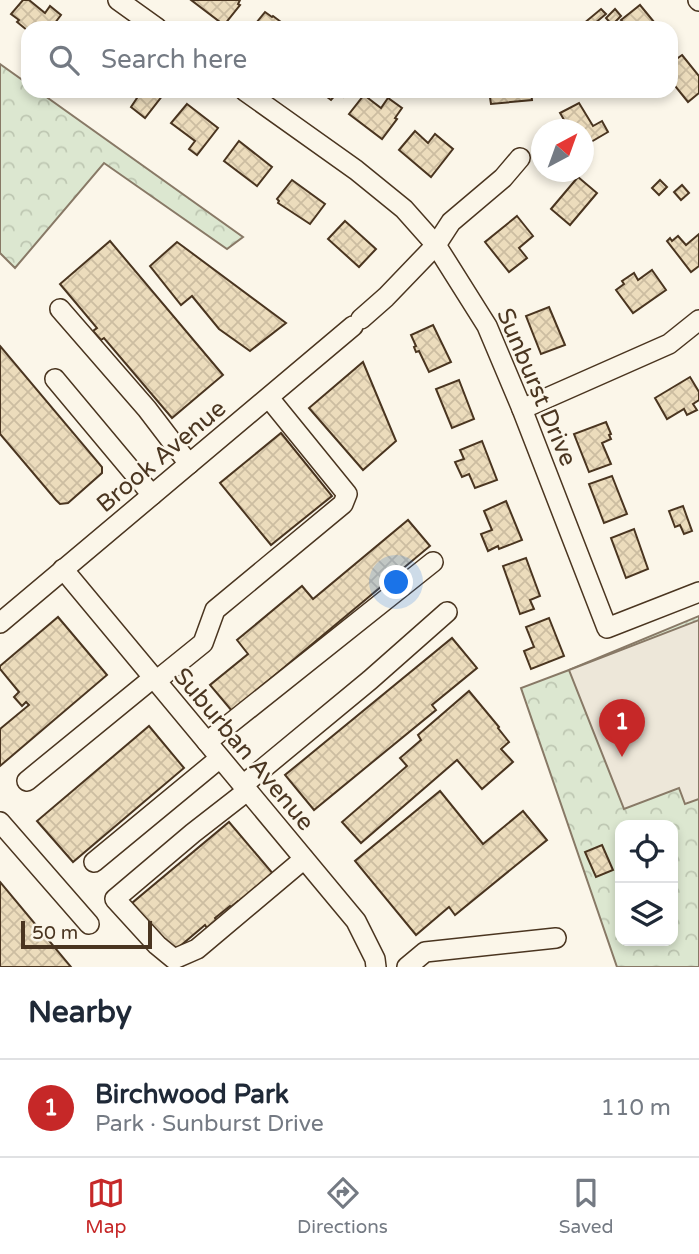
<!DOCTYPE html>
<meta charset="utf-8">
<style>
body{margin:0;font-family:"Varela Round",sans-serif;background:#f2f2f3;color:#1f2937}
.controls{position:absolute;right:21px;bottom:21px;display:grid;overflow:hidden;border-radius:14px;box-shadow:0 4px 10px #0003}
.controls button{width:63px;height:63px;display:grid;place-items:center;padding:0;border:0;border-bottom:2px solid #e0e1e3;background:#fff;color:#1f2937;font:35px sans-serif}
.compass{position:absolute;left:531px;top:119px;width:63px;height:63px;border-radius:50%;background:#fff;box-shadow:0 4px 10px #0003;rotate:41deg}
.scale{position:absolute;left:21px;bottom:18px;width:131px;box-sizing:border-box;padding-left:7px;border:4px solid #4a3520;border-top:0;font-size:19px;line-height:24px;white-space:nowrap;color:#4a3520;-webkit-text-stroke:5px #fbf6e9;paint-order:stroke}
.you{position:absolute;left:397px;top:583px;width:24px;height:24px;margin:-18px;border:5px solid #fff;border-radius:50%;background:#1a73e8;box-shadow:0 0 0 10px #1a73e833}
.badge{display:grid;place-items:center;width:46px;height:46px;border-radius:50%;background:#c62828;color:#fff;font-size:23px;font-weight:700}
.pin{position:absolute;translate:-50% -58px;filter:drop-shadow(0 2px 4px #0008)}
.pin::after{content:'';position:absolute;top:37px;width:24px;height:21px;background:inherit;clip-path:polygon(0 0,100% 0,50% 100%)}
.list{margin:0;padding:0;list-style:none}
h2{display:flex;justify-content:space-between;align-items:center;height:91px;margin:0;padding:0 28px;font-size:30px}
h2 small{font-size:23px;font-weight:400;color:#747a83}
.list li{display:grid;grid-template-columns:46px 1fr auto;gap:21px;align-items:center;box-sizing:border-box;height:98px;padding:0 28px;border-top:2px solid #e0e1e3}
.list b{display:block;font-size:26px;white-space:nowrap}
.list p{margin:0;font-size:23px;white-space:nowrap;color:#747a83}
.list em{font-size:23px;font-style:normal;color:#747a83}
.icon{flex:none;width:38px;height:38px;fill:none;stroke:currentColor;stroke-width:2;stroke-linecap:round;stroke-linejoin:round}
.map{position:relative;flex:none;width:699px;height:967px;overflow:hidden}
.search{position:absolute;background:#fff;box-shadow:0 4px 10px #0003;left:21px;right:21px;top:21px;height:77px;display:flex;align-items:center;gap:18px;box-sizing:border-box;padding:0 24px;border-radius:21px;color:#747a83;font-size:26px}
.sheet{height:189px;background:#fff}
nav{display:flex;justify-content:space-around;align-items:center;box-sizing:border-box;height:98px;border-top:2px solid #e0e1e3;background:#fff;font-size:19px;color:#747a83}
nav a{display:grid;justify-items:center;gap:4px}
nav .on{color:#c62828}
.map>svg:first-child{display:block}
.forest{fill:url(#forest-crowns);stroke:#887966;stroke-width:2;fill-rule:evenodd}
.parking{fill:#ede7d9;stroke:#887966;stroke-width:2}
.building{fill:url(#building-cross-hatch);stroke:#4a3520;stroke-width:2}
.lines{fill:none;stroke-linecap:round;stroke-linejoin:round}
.minor-casing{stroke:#4a3520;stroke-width:22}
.minor{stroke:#fbf6e9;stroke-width:19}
.labels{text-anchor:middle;stroke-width:5;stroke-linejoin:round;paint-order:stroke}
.street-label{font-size:24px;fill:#4a3520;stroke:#fbf6e9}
</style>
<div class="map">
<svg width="699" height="967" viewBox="0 0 699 967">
<defs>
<pattern id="forest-crowns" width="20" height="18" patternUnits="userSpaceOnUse" patternTransform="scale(1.75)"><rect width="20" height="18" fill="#dce7d0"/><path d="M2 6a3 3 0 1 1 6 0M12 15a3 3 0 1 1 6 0" fill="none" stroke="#bec7b2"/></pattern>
<pattern id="building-cross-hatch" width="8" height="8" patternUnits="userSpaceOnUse" patternTransform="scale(1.75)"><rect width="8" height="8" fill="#ecdcbc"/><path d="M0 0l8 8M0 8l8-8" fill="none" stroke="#ccbda1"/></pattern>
</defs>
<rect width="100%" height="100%" fill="#fbf6e9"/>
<!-- forest -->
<g class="forest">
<path d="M 0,64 L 28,84 L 28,91 L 38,91 L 243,237 L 227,249 L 104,163 L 15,268 L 0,253 Z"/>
<path d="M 699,616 L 699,967 L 617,967 L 521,688 L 569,670 ZM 620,825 L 673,825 L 673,941 L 620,941 Z"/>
</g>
<!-- parking -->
<path class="parking" d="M 699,620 L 699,799 L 685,804 L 679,788 L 624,809 L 569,670 Z"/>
<!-- building -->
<g class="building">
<path d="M 23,0 L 29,0 L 45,13 L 50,6 L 61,15 L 51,28 L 28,28 L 28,31 L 17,22 L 19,20 L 11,14 Z"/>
<path d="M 191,0 L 240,0 L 238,4 L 240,5 L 224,25 Z"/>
<path d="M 640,5 L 659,28 L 618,28 L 624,23 L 621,20 Z"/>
<path d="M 601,9 L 606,14 L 589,28 L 587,28 L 583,24 Z"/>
<path d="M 615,9 L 621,16 L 612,25 L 606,18 Z"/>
<path d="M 265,12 L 272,17 L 273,16 L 289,28 L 252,28 Z"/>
<path d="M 682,55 L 699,76 L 699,93 L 688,102 L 671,81 L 671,63 Z"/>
<path d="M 127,91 L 166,91 L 145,118 L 131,107 L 137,98 Z"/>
<path d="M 319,91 L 348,91 L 343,97 L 337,93 L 331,100 Z"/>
<path d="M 489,91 L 531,91 L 532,100 L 491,104 Z"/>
<path d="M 364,95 L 381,108 L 388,98 L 402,108 L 395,118 L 397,119 L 382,139 L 349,114 Z"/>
<path d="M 579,103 L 593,126 L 602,121 L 608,132 L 584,146 L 584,130 L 570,130 L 560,113 Z"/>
<path d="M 187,104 L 218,128 L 197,155 L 189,149 L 195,141 L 171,123 Z"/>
<path d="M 415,131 L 428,143 L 435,134 L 453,149 L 431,177 L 399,150 Z"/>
<path d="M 239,141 L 272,167 L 257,186 L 224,161 Z"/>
<path d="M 578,177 L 597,193 L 570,225 L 551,209 Z"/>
<path d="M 292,180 L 325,204 L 310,224 L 278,203 L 279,201 L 277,199 Z"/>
<path d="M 660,180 L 667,187 L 659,195 L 652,188 Z"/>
<path d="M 682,185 L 689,193 L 681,200 L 674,192 Z"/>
<path d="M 517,216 L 533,236 L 519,248 L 527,258 L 509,272 L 485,242 Z"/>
<path d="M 345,221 L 376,249 L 359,267 L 328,239 Z"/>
<path d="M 699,234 L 699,266 L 691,272 L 667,241 L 670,238 L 672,241 L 678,236 L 686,245 Z"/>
<path d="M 110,241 L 223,375 L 172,418 L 104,338 L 101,340 L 93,331 L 97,328 L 60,284 Z"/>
<path d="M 177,242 L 286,323 L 250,351 L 219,329 L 192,296 L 181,305 L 150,266 Z"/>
<path d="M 652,270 L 666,290 L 633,313 L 616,290 L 624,284 L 622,281 L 634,273 L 638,280 Z"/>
<path d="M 549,307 L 565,345 L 541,354 L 526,316 Z"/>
<path d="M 433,325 L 451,362 L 429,372 L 419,351 L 416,352 L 414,347 L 416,346 L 411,335 Z"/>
<path d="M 0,346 L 102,467 L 102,473 L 68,503 L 60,504 L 56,500 L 0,434 Z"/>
<path d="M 363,362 L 396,441 L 363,470 L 309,408 Z"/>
<path d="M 690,377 L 699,392 L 699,400 L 693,404 L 697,410 L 687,415 L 684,409 L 667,419 L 655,398 Z"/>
<path d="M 459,380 L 474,419 L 452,428 L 436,389 Z"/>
<path d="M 606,422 L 611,434 L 609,435 L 611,439 L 602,443 L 611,464 L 589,472 L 574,434 Z"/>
<path d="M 281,433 L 332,496 L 271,545 L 220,483 Z"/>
<path d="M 482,441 L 497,480 L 475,488 L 469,474 L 462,477 L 455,462 L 464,459 L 460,450 Z"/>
<path d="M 612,476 L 627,514 L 604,523 L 589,484 Z"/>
<path d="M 506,501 L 522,540 L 499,549 L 498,546 L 488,551 L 481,534 L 492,530 L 484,511 Z"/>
<path d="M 683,506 L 692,531 L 684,534 L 680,525 L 675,527 L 669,511 Z"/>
<path d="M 408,520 L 430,546 L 232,711 L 210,685 L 248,654 L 237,640 L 302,586 L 313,599 Z"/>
<path d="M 634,529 L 648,569 L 626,578 L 611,538 Z"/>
<path d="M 526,558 L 540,596 L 530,600 L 534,609 L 520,614 L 503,566 Z"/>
<path d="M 58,617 L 107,675 L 0,766 L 0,729 L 29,705 L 26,702 L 22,706 L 14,697 L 19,692 L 0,669 L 0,666 Z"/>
<path d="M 549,618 L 564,656 L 531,669 L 524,651 L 534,647 L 526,627 Z"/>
<path d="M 452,638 L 477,668 L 432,705 L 436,710 L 314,810 L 285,775 Z"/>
<path d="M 469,691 L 499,727 L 498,728 L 509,742 L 501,749 L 513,762 L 482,789 L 457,760 L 361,843 L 342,822 L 407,766 L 400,758 L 421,740 L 418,735 Z"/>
<path d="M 149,726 L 184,768 L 73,862 L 37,821 Z"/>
<path d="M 440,791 L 483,844 L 523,811 L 547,840 L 455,915 L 449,907 L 416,935 L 355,861 Z"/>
<path d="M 229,822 L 275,876 L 241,904 L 238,901 L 231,907 L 230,906 L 215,918 L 216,920 L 207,928 L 205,925 L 173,952 L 132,903 Z"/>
<path d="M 602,845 L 613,870 L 596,877 L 585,852 Z"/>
<path d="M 0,882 L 71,967 L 0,967 Z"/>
</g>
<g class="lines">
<!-- minor casing -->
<g class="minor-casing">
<g id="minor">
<path d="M 118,0 L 157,28"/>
<path d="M 698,0 L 699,1"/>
<path d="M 245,91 L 356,170 L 404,209 L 436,245 L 487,326 L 522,409 L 607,628 L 699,592"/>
<path d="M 60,309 L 147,409 L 189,464"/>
<path d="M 361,319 L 386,297 L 436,245 L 451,222 L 503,178 L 520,158"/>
<path d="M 55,379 L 152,495"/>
<path d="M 522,409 L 669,344 L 699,320"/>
<path d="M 63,569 L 356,921 L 375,959 L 376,967"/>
<path d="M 0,623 L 353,326"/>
<path d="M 156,681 L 203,643 L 215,610 L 343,504 L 347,494 L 269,398"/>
<path d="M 207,742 L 433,562"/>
<path d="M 27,781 L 153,678"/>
<path d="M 243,785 L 370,680 L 447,612"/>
<path d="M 247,791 L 193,833 L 115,899 L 157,945 L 174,959 L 197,949 L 304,859"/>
<path d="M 0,822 L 89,924"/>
<path d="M 94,862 L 220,758"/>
<path d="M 407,967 L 425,952 L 556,938"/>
</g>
</g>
<!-- minor -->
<use href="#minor" class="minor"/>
</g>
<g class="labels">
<!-- street labels -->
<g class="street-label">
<text transform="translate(537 387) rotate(67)" y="8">Sunburst Drive</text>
<text transform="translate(161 456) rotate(-40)" y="8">Brook Avenue</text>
<text transform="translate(244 749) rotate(50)" y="8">Suburban Avenue</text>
</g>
</g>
</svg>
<div class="controls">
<button><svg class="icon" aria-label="locate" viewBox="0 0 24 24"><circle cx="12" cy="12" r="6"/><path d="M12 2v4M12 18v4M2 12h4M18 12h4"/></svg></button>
<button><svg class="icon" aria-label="layers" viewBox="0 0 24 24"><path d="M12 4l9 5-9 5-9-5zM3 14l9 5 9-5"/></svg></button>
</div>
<svg class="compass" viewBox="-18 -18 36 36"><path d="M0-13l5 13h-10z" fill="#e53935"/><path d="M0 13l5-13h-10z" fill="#747a83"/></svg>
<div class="scale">50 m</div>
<div class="you"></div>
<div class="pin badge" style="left:622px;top:757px">1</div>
<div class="search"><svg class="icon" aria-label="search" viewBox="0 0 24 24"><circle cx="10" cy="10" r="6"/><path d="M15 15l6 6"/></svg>Search here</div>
</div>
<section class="sheet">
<h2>Nearby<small></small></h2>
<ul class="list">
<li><span class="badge">1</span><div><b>Birchwood Park</b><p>Park · Sunburst Drive</p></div><em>110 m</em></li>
</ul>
</section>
<nav>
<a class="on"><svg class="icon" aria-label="map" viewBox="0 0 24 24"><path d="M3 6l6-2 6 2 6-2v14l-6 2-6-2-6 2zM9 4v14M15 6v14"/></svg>Map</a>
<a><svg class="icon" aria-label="directions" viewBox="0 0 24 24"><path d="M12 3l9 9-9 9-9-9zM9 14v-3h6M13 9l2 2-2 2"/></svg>Directions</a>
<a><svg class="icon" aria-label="saved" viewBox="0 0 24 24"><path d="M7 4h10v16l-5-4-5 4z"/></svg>Saved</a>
</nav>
